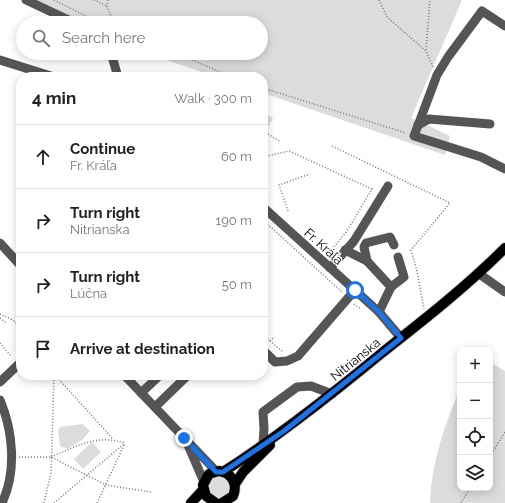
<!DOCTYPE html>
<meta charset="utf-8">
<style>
body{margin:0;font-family:Raleway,sans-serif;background:#f2f2f2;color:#222}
.controls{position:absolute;right:12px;bottom:12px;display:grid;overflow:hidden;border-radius:8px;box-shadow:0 2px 10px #0003}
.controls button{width:36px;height:36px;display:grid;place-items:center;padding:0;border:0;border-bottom:1px solid #e0e0e0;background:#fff;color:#222;font:20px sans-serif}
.stop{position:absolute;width:12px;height:12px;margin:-9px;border:3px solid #1a73e8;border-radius:50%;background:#fff}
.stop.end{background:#1a73e8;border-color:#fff;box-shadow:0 1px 4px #0008}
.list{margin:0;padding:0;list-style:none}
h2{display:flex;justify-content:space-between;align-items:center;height:52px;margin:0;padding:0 16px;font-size:17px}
h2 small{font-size:13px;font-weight:400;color:#767676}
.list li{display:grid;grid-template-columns:26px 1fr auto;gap:12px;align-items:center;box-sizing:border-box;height:64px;padding:0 16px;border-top:1px solid #e0e0e0}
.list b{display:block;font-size:15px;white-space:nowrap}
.list p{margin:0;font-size:13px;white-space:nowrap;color:#767676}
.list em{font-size:13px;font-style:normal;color:#767676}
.icon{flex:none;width:22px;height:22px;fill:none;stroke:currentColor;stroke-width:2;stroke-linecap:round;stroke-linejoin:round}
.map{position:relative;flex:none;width:505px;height:503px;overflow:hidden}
.search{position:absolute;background:#fff;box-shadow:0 2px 10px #0003;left:16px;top:16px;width:252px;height:44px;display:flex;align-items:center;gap:10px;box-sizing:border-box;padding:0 14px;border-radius:22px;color:#767676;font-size:15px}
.panel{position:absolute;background:#fff;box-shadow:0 2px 10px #0003;left:16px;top:72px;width:252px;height:308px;border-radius:16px}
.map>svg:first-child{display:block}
.green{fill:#dcdcdc}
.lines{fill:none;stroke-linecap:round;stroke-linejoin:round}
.major-casing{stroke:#dbdbdb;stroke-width:12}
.path{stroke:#777;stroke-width:1.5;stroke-dasharray:1 2;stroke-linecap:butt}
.minor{stroke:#555;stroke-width:9}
.major{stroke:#000;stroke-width:10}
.route{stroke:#1a73e8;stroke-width:5}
.labels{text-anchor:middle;stroke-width:3;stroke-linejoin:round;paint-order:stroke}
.street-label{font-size:13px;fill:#000;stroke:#fff}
</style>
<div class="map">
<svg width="505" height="503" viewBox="0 0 505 503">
<rect width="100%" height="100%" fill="#fff"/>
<!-- green -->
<g class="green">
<path d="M 30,0 L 462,0 L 411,118 L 450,136 L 445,155 L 263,93 L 263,77 L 216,77 L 146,53 L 261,53 L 261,23 L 82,23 Z"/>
<path d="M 263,112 L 273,118 L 266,131 L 263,129 Z"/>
<path d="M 490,362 L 505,371 L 505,503 L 430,503 C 432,461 444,427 460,388 L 460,488 L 490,488 Z"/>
<path d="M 83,424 L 90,431 L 83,439 L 68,449 L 60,446 L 58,430 L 60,427 Z"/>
<path d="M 92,442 L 101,452 L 83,469 L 74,459 Z"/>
<circle cx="219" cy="487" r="11"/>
</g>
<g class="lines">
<!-- major casing -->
<g class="major-casing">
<g id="major">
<path d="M 223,472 C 279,436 331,395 383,352 C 425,319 467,286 505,248"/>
<path d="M 235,484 L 243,472 L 270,445"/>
<path d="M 191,503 L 203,490"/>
<path d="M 216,503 L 206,496 L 203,485 L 209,474 L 219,471 C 232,473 238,484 233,496 L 222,503"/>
</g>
</g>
<!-- path -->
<g class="path">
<path d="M 54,0 L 100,23"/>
<path d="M 94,0 L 107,6"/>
<path d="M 108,0 L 107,6 L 114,23"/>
<path d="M 379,0 L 387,17 L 426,51 L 433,67"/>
<path d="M 426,50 L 430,0"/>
<path d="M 176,53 L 232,77"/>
<path d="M 263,88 L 406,133"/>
<path d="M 263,131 L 281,142"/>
<path d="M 332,146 L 450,203 L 411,250 L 417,271 L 424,309"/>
<path d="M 263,157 L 289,151 L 372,189 L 347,231 L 328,254"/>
<path d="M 288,211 L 279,185 L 310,174"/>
<path d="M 263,220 L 343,293"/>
<path d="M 354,304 L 361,309"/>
<path d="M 0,314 L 13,320 L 21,328"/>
<path d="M 0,318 L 6,323"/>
<path d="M 263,335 L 283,352"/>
<path d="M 270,341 L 273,338"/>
<path d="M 0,343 L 11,356"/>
<path d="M 55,375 L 113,439"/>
<path d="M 490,456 L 505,432"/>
<path d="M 19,457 L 51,457 L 106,485 L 151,492"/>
<path d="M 51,457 C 78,446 96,434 125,443"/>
<path d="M 44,503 L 51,473 L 54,375"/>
<path d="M 54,503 L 125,443"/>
<path d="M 97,503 L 125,443"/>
<path d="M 461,503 L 470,488"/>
</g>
<!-- minor -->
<g class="minor">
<path d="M 26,0 L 75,23"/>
<path d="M 505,26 L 482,11 L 448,57 L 437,75 L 414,136 L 481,157 L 505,169"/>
<path d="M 111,53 L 118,77"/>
<path d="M 0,60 L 54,77"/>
<path d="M 418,125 L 429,119 L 490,124"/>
<path d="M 263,207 L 379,312 L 401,338"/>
<path d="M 0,243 L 21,266"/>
<path d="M 345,250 L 367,261 L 391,287 L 379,312"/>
<path d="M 367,261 L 364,247 L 366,243 L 390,237 L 394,245"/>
<path d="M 330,268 L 354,241 L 388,186"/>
<path d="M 478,273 L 505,292"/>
<path d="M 391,287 L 404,277 L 398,257"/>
<path d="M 263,350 L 275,362 L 287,361 L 298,356 L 355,290"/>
<path d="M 124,375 L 216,471"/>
<path d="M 0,382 L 21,362"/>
<path d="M 141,393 L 160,375"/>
<path d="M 0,400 C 13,431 17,471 2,503"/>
<path d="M 155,407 L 188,375"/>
<path d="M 263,444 L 264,429 L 263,412 L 297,387 L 311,386 L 332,394"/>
<path d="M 188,445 L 204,482"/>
</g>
<!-- major -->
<use href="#major" class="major"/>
</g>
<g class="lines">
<!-- route -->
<path class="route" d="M 184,438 L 216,472 L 223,472 L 284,431 L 401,338 L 379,312 L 355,290"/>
</g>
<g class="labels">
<!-- street labels -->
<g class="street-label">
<text transform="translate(324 246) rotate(42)" y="5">Fr. Kráľa</text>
<text transform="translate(355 359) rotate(-39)" y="5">Nitrianska</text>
</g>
</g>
</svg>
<div class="controls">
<button>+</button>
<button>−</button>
<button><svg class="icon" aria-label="locate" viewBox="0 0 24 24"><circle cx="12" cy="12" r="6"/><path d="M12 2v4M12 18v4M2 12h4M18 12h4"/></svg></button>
<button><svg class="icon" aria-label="layers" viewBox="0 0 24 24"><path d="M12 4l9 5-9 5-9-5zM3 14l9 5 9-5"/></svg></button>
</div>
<div class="stop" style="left:355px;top:290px"></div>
<div class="stop end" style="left:184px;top:438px"></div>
<div class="search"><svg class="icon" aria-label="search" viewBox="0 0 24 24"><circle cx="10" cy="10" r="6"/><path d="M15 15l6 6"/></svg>Search here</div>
<section class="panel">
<h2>4 min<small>Walk · 300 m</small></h2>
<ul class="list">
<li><svg class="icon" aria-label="ahead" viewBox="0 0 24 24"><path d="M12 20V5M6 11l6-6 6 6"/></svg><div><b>Continue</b><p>Fr. Kráľa</p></div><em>60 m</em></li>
<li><svg class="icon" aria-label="right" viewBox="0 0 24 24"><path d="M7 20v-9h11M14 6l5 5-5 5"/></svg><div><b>Turn right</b><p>Nitrianska</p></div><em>190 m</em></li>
<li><svg class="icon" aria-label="right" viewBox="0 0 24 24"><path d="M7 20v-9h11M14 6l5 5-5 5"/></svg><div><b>Turn right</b><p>Lúčna</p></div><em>50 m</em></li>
<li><svg class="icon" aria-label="arrive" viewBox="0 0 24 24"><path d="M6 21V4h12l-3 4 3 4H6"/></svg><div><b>Arrive at destination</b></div></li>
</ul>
</section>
</div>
